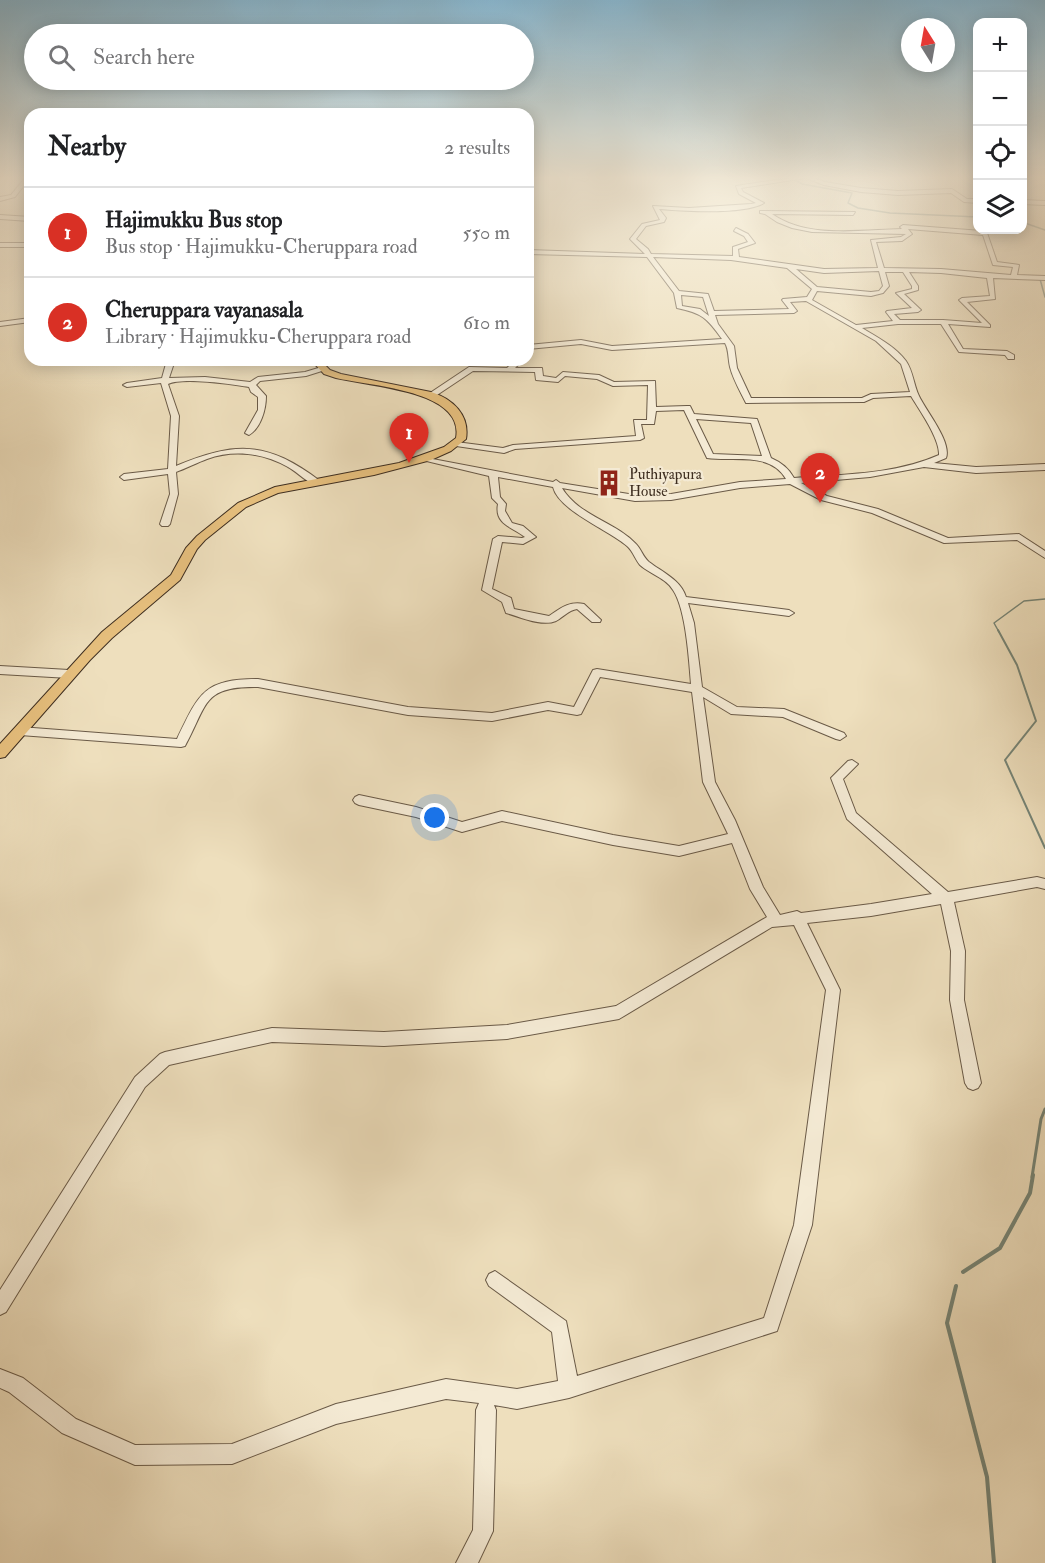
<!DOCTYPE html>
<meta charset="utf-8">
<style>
body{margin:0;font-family:"IM FELL Double Pica",serif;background:#f6f6f6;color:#202124}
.controls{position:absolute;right:18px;top:18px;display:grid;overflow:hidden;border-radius:12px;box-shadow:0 3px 15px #0003}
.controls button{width:54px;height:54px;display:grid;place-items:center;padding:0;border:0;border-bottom:2px solid #e0e0e0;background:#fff;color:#202124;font:30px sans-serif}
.compass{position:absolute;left:901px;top:18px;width:54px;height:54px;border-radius:50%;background:#fff;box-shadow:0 3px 15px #0003;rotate:349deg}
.you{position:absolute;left:435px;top:818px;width:21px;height:21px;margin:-15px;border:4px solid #fff;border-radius:50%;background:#1a73e8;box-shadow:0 0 0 9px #1a73e833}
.badge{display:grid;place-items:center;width:39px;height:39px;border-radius:50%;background:#d93025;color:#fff;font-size:20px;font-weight:700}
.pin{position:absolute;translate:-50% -50px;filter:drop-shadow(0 2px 3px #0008)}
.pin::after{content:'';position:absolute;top:32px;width:21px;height:18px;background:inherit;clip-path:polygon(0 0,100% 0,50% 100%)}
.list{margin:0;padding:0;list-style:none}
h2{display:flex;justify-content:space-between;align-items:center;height:78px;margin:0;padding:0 24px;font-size:26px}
h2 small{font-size:20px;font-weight:400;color:#757577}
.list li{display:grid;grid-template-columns:39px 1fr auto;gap:18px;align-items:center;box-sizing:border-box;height:90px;padding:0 24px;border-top:2px solid #e0e0e0}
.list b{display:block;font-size:22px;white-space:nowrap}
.list p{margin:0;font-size:20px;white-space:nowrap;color:#757577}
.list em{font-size:20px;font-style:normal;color:#757577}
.icon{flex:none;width:33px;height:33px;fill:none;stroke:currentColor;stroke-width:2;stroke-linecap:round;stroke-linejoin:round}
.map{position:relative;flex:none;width:1045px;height:1563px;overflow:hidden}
.search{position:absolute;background:#fff;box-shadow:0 3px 15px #0003;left:24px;top:24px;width:510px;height:66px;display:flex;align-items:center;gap:15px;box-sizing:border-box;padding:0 21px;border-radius:33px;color:#757577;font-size:22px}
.panel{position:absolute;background:#fff;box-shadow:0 3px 15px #0003;left:24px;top:108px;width:510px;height:258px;border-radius:18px}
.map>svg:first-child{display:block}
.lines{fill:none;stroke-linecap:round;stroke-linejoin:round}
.stream-far3{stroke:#758476;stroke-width:1.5}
.stream-far2{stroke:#758476;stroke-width:2}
.stream-far1{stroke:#758476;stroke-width:3}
.stream{stroke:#758476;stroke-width:4}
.minor-casing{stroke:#6a5a47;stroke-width:2}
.major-casing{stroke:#3e2e20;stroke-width:2}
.minor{fill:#f4ead4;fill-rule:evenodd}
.major{fill:#e7c07e;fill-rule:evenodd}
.labels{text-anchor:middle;stroke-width:4.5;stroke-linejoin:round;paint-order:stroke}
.far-poi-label{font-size:15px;fill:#3e2e20;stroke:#f4ead4;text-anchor:start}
</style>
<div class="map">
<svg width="1045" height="1563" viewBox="0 0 1045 1563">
<rect width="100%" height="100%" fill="#eedfbd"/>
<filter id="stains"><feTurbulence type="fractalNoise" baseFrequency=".00333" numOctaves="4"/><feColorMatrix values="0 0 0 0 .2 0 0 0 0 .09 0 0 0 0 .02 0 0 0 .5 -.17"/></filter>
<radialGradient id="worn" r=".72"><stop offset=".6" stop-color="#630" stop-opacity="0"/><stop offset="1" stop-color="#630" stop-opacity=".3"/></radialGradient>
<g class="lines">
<!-- stream-far3 -->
<g class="stream-far3">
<path d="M 790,177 L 802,184 L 852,193 L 848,203 L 858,208 L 890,213 L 978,217"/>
<path d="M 1022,222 L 1045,230"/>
<path d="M 1040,279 L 1045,297"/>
<path d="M 999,632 L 994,623 L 1024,601 L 1045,599"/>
</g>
<!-- stream-far2 -->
<path class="stream-far2" d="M 998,630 L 1017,665 L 1036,721 L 1005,760 L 1045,848"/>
<!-- stream-far1 -->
<path class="stream-far1" d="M 1032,1177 L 1041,1119 L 1045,1109"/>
<!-- stream -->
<g class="stream">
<path d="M 963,1272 L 1000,1248 L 1030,1193 L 1033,1175"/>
<path d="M 956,1286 L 947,1323 L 987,1477 L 994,1563"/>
</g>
<!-- minor casing -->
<g class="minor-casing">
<g id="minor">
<path d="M 26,177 L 30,178 L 15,197 L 0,201 L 0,197 L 11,195 Z"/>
<path d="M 572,177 L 588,179 L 585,181 Z"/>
<path d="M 797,177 L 811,177 L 825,182 L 861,188 L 898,191 L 952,189 L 967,199 L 978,199 L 978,203 L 964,202 L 951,193 L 898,195 L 861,192 L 824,185 L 806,178 L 741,188 L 743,192 L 764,203 C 743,215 684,211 659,209 L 666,218 L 664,222 L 646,226 L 636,239 L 648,249 L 651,254 L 733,256 L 733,247 L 748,242 L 744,236 L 734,231 L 736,228 L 748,234 L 755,243 L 738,249 L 739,257 L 824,269 L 878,268 L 871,240 L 901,237 L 906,234 L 812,232 L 792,228 L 777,222 L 765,214 L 760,213 L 760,211 L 855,212 L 853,215 L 772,214 C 808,239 860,230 902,229 L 900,227 L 903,225 L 982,231 L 986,230 L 997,262 L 1019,265 L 1017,275 L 1045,276 L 1045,280 L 993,278 L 995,299 L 967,302 L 990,325 L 990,327 L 948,324 L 963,349 L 1007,351 L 1014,355 L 1014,359 L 1008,359 L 1005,355 L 959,352 L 941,324 L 898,324 L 862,328 C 877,337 896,347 906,361 C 913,371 914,386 919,396 C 926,411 952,442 946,458 L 934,463 L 976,467 L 1045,464 L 1045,470 L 976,473 L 924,467 L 870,477 L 801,483 L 827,496 L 878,509 L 948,538 L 1019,534 L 1045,551 L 1045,558 L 1017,540 L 944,543 L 872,513 L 821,500 L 790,484 L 740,488 L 671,500 L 635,501 L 562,488 C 579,516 614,521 636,544 C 641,549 643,557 649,562 C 662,572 681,580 686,597 L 789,610 L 794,613 L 789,616 L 688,603 L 694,623 L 702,687 L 737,707 L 784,709 L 844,733 L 846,736 L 840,740 L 836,739 L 783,717 L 731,714 L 703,697 L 715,782 L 735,820 L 763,887 L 780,915 L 797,911 L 801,913 L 871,904 L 932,894 L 847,819 L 831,778 L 848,761 L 852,760 L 858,764 L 843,779 L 856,813 L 948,892 L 1037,877 L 1045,879 L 1045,889 L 1037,887 L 954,902 L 965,951 L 964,1000 L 981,1083 L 978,1088 L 973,1090 L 968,1088 L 965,1083 L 950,1000 L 951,951 L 941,904 L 871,916 L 807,923 L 840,990 L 812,1225 L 777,1331 L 569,1398 L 517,1409 L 494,1405 L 496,1410 L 493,1531 L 478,1563 L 456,1563 L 473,1530 L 476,1410 L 479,1403 L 446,1399 L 336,1424 L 232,1464 L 135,1465 L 62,1433 L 9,1392 L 0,1388 L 0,1369 L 23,1378 L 76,1419 L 135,1445 L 232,1444 L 336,1404 L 446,1379 L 517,1389 L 558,1381 L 552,1332 L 489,1286 L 486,1280 L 489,1274 L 495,1271 L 566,1321 L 577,1376 L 764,1318 L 794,1225 L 826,990 L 794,925 L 772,927 L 619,1019 L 507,1039 L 384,1046 L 272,1042 L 169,1065 L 145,1087 L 6,1312 L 0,1315 L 0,1290 L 135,1077 L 160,1054 L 165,1052 L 272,1028 L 384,1032 L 507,1025 L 616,1006 L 767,917 L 750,889 L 732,843 L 679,856 L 613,845 L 502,821 L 462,832 L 416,817 L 359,805 L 355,803 L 353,800 L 355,797 L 359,795 L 416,807 L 462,822 L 502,811 L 613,835 L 679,846 L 728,834 L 703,782 L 692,692 L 600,677 L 581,714 L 577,715 L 548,710 L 492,721 L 408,715 L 258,687 C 202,686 208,704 185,746 L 181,747 L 20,735 L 14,731 L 20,727 L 177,739 C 199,693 204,679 258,679 L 408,707 L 492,713 L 548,702 L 574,707 L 593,670 L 597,669 L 691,684 C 689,660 686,609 673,590 C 666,578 650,574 640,565 C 635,559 633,551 627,546 C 609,530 559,511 553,487 L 498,477 L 500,497 L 506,504 L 505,511 L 512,523 L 523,526 L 536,537 L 523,544 L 502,542 L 492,589 L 511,598 L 514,609 L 549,616 C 561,608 569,601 584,604 L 601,620 L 600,622 L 592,622 L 577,609 C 569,610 563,617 556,621 C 542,627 520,617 506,613 L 502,602 L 482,590 L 493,539 L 498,536 L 522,538 L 525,537 C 513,527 494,525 498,504 L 492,498 L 489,476 L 418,459 L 422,457 L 553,482 L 556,480 L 560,483 L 635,495 L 671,494 L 740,482 L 786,479 C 770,451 733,462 707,458 L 684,410 L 656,411 L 654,424 L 641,424 L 644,438 L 640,440 L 515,449 L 504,453 L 456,446 L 452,444 L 456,442 L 503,448 L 513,445 L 636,436 L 634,420 L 647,420 L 648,385 L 613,386 L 597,379 L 565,376 L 558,382 L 536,380 L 535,372 L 473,371 L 434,397 L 427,395 L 469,367 L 507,368 L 515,360 L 523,360 L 515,368 L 542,368 L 543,376 L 556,378 L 563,372 L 599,375 L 614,382 L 655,381 L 656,407 L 687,406 L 690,406 L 694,414 L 757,419 L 771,458 C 782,463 788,468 794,478 C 842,474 894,475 939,455 C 940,439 920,411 911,396 L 873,398 L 864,402 L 746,403 C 740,391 733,379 730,367 C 728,359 729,350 725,343 L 612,350 L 581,344 L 528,349 L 528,345 L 581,340 L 612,346 L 722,339 C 707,318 702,313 677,308 L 674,293 L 647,257 L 528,254 L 528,250 L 645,254 L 630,239 L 642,224 L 660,220 L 653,206 L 689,208 L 751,204 L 756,203 L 739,194 L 736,186 ZM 908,229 L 983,235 L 993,265 L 1013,267 L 1011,275 L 941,269 L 884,268 L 876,242 L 902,241 L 912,234 ZM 653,257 L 731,260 L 787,268 L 812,289 L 807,297 L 783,299 L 782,300 L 789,309 L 714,311 L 708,294 L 679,291 ZM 796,269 L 824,273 L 879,271 L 883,286 L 879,291 L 871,292 L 817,287 ZM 885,272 L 903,272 L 912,286 L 912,289 L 896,293 L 912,308 L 887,311 L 886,312 L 893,321 L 856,325 L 812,300 L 817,291 L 871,296 L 883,293 L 889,286 ZM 909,272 L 941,273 L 987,278 L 990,296 L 962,298 L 959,300 L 982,323 L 943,320 L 900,320 L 894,314 L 918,312 L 921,310 L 904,294 L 918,290 L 918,286 ZM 681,295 L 703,297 L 709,316 L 700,309 L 682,306 ZM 806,301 L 876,341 L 901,364 L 910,392 L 871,394 L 862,398 L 751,398 L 737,368 L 734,346 L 718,324 L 715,315 L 794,313 L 797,311 L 790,302 ZM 696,419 L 751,423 L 762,456 L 713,454 Z"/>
<path d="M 1022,200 L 1045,201 L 1045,205 L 1022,204 Z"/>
<path d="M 0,215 L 30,217 L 30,221 L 0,219 Z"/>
<rect x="0" y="243" width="30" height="4"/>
<path d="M 30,318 L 30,322 L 0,326 L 0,322 Z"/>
<path d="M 167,360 L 175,360 L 169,378 L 205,377 L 250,382 L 258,377 L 305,372 L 325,366 L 325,370 L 306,376 L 260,381 L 256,385 L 266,396 C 266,409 261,428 249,435 L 245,433 L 258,410 L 258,397 L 251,392 L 249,387 C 231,384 183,377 168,384 L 179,416 L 176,466 C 236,441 267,441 320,481 L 320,485 C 309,486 298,472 288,467 C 263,453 234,449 207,459 C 196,463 187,468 176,472 L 178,494 L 170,524 L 168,526 L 162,526 L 160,524 L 170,494 L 168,474 L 124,480 L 120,477 L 124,474 L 168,469 L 171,416 L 161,383 L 127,387 L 123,385 L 127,383 L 162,378 Z"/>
<path d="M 0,666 L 69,670 L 74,674 L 69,678 L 0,674 Z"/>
</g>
</g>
<!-- major casing -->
<g class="major-casing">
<path id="major" d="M 311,360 L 320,360 L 330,370 L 341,374 L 431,392 C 453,399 470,415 466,439 L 451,451 L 431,460 L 374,475 L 278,493 L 246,507 L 205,540 L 197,549 L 180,580 L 112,638 L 90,660 L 5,757 L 0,758 L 0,744 L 102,632 L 171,575 L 186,548 L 197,536 L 238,503 L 275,487 L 399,463 L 444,447 L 456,438 C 465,390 369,386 336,378 L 324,374 Z"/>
</g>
<!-- minor -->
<use href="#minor" class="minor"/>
<!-- major -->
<use href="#major" class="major"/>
</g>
<!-- sky -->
<linearGradient id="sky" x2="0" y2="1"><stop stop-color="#88b8d2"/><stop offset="0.45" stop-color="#f7f1e1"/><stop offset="1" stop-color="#f7f1e1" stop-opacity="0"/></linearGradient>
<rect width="1045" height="395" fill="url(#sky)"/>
<!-- icons -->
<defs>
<g id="building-bare" transform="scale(2.07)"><path d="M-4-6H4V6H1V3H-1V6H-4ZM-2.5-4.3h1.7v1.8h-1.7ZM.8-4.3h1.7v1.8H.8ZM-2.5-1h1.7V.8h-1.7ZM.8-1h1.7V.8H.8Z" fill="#8f2418" stroke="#f4ead4" stroke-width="2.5" paint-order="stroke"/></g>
</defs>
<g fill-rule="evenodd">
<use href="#building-bare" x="609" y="483"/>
</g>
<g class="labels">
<!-- far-poi labels -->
<g class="far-poi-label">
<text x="629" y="479">Puthiyapura<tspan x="629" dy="17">House</tspan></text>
</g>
</g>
<rect width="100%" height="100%" filter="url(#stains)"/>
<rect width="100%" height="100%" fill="url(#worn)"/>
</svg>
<div class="controls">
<button>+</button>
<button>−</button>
<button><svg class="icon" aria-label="locate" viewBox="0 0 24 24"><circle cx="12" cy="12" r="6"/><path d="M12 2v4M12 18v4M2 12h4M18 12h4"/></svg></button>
<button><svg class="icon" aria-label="layers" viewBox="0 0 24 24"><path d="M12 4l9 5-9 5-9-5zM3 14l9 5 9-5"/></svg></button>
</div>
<svg class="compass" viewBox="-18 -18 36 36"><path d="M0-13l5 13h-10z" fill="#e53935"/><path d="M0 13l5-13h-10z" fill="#757577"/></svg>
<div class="you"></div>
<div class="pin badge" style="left:409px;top:463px">1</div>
<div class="pin badge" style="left:820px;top:503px">2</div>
<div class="search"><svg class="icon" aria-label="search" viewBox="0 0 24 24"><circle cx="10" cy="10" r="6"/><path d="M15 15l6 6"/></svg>Search here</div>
<section class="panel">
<h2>Nearby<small>2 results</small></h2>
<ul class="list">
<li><span class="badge">1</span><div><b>Hajimukku Bus stop</b><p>Bus stop · Hajimukku-Cheruppara road</p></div><em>550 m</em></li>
<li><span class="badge">2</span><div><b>Cheruppara vayanasala</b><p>Library · Hajimukku-Cheruppara road</p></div><em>610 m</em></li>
</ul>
</section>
</div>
